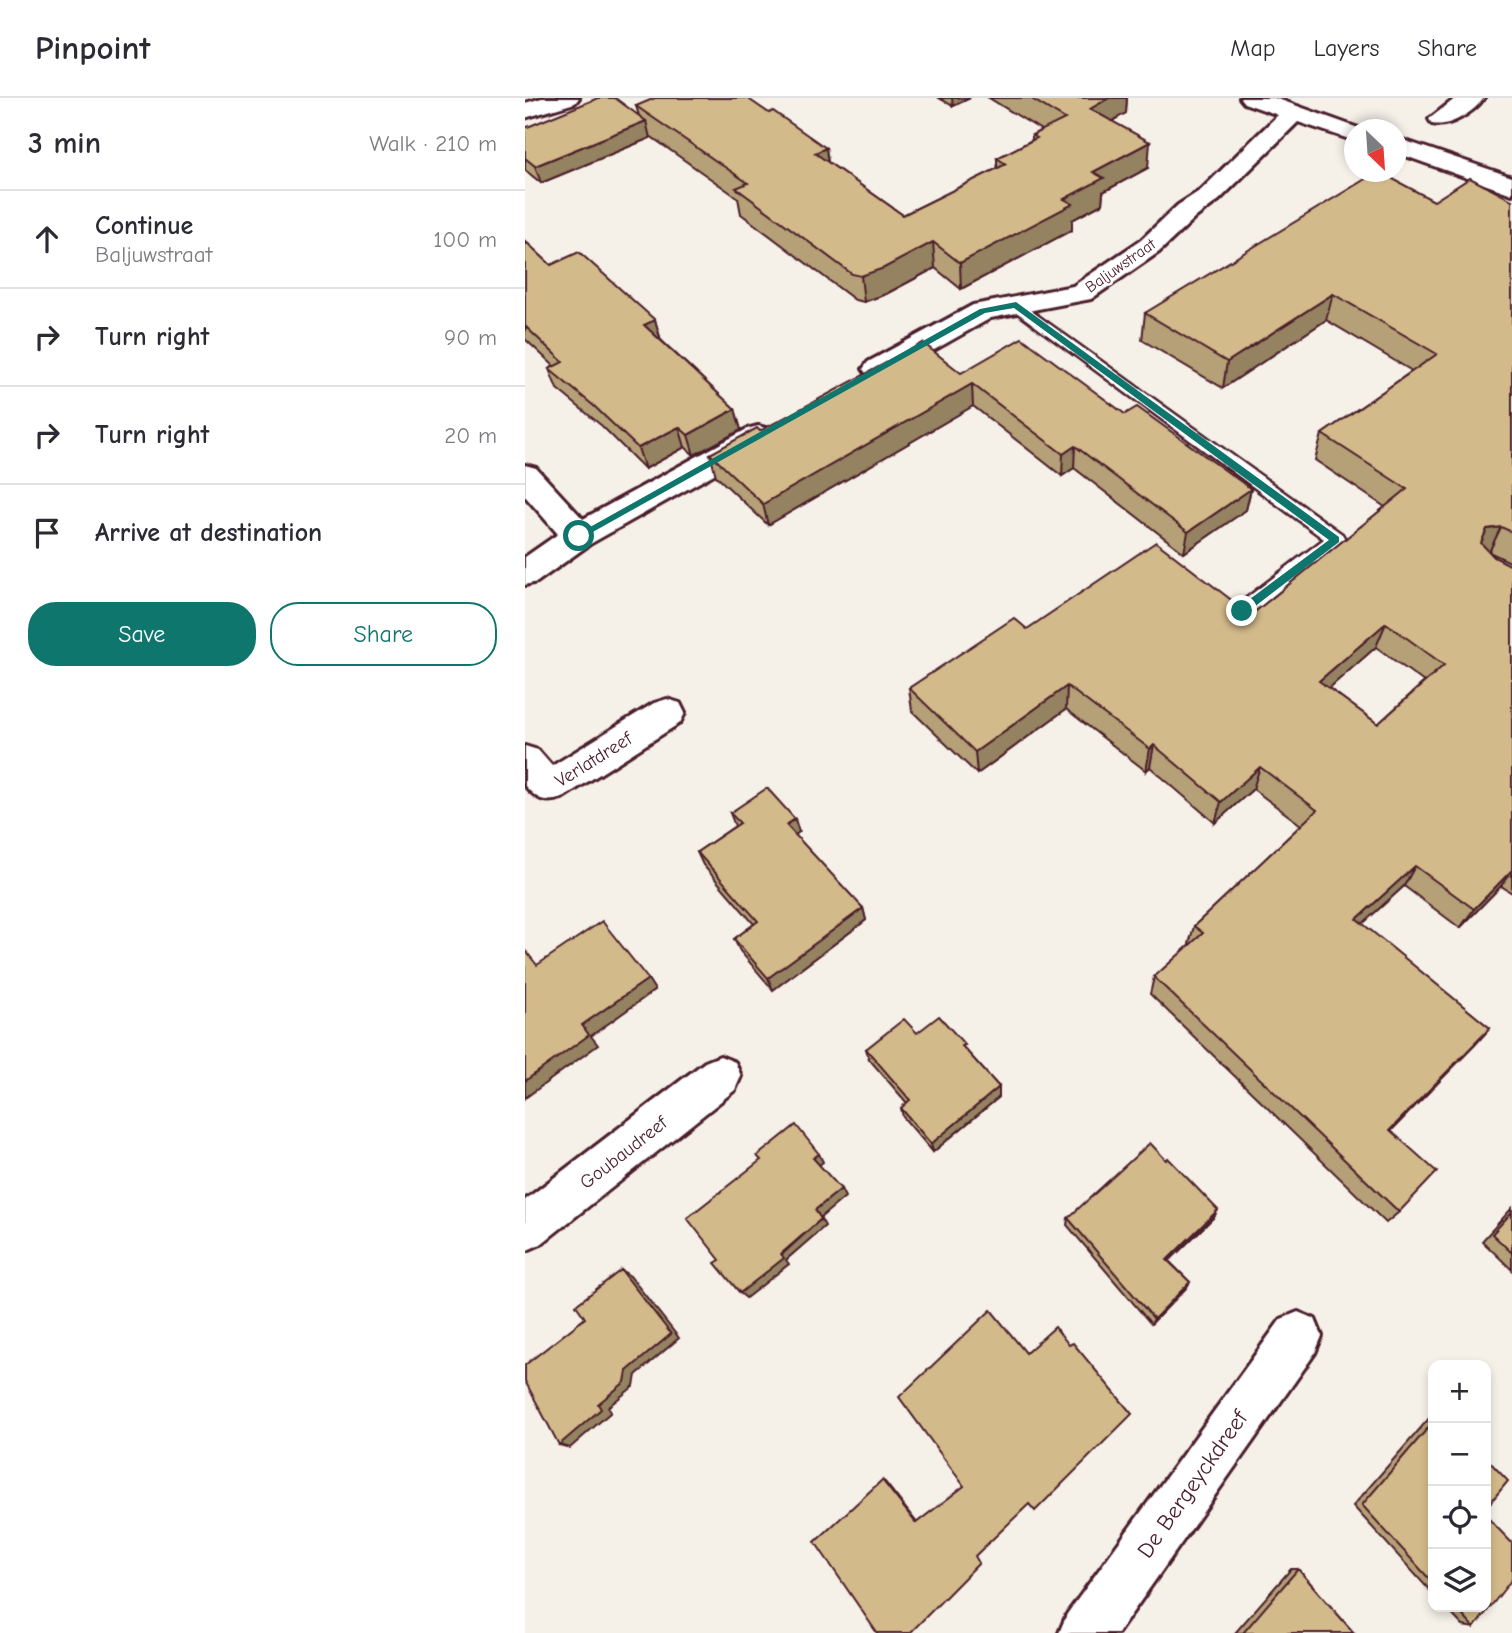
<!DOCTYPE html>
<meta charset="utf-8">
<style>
body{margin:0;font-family:"Comic Neue",sans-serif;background:#f2f2f3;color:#2b2b33}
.controls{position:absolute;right:21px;bottom:21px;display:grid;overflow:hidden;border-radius:14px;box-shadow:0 4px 10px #0003}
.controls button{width:63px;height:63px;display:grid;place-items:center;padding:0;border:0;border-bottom:2px solid #e1e1e2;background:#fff;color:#2b2b33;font:35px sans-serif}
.compass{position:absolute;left:819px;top:21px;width:63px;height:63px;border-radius:50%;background:#fff;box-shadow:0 4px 10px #0003;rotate:155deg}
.stop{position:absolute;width:21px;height:21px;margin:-16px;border:5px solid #0f766e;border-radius:50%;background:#fff}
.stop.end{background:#0f766e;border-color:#fff;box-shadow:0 2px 7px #0008}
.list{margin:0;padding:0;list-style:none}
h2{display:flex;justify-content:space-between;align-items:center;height:91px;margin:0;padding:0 28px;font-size:30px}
h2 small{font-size:23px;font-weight:400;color:#7c7c81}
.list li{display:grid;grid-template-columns:46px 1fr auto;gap:21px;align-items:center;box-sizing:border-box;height:98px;padding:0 28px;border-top:2px solid #e1e1e2}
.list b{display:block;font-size:26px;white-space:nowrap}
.list p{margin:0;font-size:23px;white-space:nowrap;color:#7c7c81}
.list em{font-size:23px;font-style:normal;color:#7c7c81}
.actions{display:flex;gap:14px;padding:21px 28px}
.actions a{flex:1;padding:16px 0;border:2px solid #0f766e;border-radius:28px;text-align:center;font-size:24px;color:#0f766e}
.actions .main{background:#0f766e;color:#fff}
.icon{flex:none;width:38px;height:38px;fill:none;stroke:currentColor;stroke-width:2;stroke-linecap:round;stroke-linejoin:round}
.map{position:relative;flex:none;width:987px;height:1535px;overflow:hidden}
header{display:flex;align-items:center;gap:42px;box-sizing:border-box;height:98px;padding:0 35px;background:#fff;border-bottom:2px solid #e1e1e2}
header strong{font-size:33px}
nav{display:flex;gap:38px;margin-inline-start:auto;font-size:24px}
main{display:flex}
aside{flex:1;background:#fff}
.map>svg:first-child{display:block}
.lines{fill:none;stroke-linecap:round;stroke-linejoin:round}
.service-casing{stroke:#4a1f2b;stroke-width:5}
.minor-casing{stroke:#4a1f2b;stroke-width:6}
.service{fill:#fff;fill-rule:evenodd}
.minor{fill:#fff;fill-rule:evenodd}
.wall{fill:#b5a077;stroke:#4a1f2b;stroke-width:2;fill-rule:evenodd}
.shaded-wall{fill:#948261;stroke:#4a1f2b;stroke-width:2}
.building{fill:#d3ba8a;stroke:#4a1f2b;stroke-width:2;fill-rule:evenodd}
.route{fill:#0f766e}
.labels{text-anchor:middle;stroke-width:5;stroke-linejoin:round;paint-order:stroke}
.far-street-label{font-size:16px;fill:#4a1f2b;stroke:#fff}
.street-label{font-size:19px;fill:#4a1f2b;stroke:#fff}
.near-street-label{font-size:23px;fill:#4a1f2b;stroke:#fff}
</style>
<header>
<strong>Pinpoint</strong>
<nav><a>Map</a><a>Layers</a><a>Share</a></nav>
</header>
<main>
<aside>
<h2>3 min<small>Walk · 210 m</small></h2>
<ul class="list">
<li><svg class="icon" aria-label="ahead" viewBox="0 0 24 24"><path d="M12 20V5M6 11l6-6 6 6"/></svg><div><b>Continue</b><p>Baljuwstraat</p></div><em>100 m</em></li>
<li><svg class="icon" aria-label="right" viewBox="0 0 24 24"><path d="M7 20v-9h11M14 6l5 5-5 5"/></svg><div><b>Turn right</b></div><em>90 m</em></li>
<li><svg class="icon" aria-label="right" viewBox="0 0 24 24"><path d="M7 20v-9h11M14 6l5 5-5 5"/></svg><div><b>Turn right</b></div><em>20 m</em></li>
<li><svg class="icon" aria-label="arrive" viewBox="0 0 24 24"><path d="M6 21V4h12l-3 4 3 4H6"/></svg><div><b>Arrive at destination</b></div></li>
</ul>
<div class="actions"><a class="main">Save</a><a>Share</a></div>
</aside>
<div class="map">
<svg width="987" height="1535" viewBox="0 0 987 1535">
<rect width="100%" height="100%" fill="#f6f1e8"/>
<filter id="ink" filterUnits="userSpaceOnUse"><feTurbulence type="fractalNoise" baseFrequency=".0143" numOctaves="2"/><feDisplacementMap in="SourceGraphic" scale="14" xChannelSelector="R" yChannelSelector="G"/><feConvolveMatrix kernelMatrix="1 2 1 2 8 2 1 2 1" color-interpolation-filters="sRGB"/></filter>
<g filter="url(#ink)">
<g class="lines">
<!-- service casing -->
<g class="service-casing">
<path id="service" d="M 491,202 L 817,436 L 820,441 L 817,446 L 723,518 L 711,518 L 708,513 L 711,508 L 799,441 L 486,210 L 483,207 Z"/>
</g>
<!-- minor casing -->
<g class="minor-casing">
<g id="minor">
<path d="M 17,0 L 54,0 L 50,5 L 0,20 L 0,5 Z"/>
<path d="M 715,0 L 750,0 L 839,32 L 830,32 L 830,43 L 773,24 L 694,102 L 671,119 L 634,154 L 566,201 L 466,220 L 363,278 L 353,281 L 343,278 L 338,271 L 343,264 L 448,207 L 548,188 L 616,142 L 653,107 L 676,92 L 753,17 L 719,5 Z"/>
<path d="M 931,0 L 959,0 C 949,14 924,30 907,26 L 904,21 Z"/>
<path d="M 872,40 L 987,79 L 987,96 L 872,55 Z"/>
<path d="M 233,328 L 244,331 L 248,338 L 244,345 L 65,446 L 12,484 L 0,487 L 0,459 L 33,436 L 0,398 L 0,367 L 11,370 L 58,421 L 222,331 Z"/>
<path d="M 142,601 L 155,605 L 160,615 L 155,625 L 37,700 C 20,706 12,701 0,688 L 0,648 L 13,652 L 27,668 L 129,605 Z"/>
<path d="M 195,958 L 210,964 L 216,978 L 210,992 L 16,1146 L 0,1153 L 0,1102 L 180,964 Z"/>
<path d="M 773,1214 L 790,1221 L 797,1238 L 790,1255 L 593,1535 L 534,1535 L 542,1516 L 756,1221 Z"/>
</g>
</g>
<!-- service -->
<use href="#service" class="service"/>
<!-- minor -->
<use href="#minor" class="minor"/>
</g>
<!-- wall -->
<g class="wall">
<path d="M 414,0 L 445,0 L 428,8 Z"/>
<path d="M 464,0 L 602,0 L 601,15 L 587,23 L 623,70 L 578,94 L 577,106 L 547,122 L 547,132 L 436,191 L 410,170 L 361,196 L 339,204 L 330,202 L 216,116 L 213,100 L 125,38 L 125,40 L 16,85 L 0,72 L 0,30 L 114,18 L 111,8 L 244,15 L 301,50 L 303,64 L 378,117 L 472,71 L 472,60 L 507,42 L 507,37 L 516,32 Z"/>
<path d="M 987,102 L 987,465 L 964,454 L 969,459 L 987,468 L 987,795 L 976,788 L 935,830 L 879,788 L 837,826 L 965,930 L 866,1033 L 874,1114 L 861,1125 L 625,896 L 629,879 L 665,847 L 664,846 L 669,828 L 776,727 L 728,691 L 690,725 L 625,669 L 621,673 L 541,611 L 452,676 L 387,613 L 384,590 L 502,531 L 726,517 L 860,409 L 790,362 L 797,336 L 887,273 L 801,222 L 698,290 L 617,242 L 620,215 L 909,103 ZM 851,549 L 899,584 L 853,626 L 804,590 Z"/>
<path d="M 0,143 L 26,167 L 130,222 L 136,242 L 210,311 L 216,332 L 169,357 L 160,349 L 120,371 L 77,328 L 32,291 L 24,271 L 29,268 L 0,241 Z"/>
<path d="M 436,275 L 600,316 L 726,391 L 721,412 L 659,455 L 549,370 L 537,378 L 448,308 L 243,427 L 191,378 L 185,356 L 235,333 Z"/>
<path d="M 205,715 L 274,734 L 270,737 L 338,810 L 341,822 L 248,892 L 215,853 L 209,841 L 229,826 L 178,767 L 172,754 L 210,728 Z"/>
<path d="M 392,935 L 440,951 L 474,989 L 474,999 L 408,1054 L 378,1019 L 376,1010 L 382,1005 L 344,961 L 341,951 Z"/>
<path d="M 987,1110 L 987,1172 L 957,1143 Z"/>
<path d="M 689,1119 L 644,1163 L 665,1184 L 661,1190 L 626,1226 L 542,1127 L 543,1120 Z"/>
<path d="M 908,1317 L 908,1496 L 828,1408 L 906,1318 Z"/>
<path d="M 766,1471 L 773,1471 L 829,1535 L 710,1535 Z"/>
<path d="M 920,1509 L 961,1509 L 949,1530 L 938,1528 Z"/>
</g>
<!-- shaded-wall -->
<g class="shaded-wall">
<path d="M 427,0 L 445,0 L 428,8 Z"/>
<path d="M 584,0 L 602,0 L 601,15 L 564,36 L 565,11 Z"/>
<path d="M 121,23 L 125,40 L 16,85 L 10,68 Z"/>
<path d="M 625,44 L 623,70 L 578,94 L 577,106 L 547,122 L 547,132 L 436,191 L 435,165 L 539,101 L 568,74 Z"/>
<path d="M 301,50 L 304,75 L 290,55 Z"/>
<path d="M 408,144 L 410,170 L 361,196 L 339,204 L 336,178 Z"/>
<path d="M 808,196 L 801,222 L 698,290 L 702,264 Z"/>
<path d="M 130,222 L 136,243 L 119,227 Z"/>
<path d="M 447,286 L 448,308 L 243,427 L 238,406 Z"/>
<path d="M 210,311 L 216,332 L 169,357 L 163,337 Z"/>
<path d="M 154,329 L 160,349 L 120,371 L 113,350 Z"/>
<path d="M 550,348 L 549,370 L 537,378 L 538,356 Z"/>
<path d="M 726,391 L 721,412 L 659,455 L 663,434 Z"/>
<path d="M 976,429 L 964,454 L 950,456 L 962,431 Z"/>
<path d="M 861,525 L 851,549 L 786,606 L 794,583 Z"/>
<path d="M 542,588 L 541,611 L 452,676 L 450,654 Z"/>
<path d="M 629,647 L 625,669 L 621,673 L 625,651 Z"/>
<path d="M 735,669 L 728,691 L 690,725 L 696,704 Z"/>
<path d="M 270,721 L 274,734 L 265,741 L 261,727 Z"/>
<path d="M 890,768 L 879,788 L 822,840 L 832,821 Z"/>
<path d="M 987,772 L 976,788 L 935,830 L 949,811 Z"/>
<path d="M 338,810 L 341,822 L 248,892 L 243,880 Z"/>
<path d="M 123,881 L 130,892 L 66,938 L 73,947 L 0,1000 L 0,983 L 57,927 Z"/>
<path d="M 965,930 L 950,947 L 853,1046 L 865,1032 Z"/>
<path d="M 474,989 L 474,999 L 408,1054 L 406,1046 Z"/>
<path d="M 294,1056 L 298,1064 L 293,1068 L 288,1060 Z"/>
<path d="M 316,1091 L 320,1099 L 295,1120 L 290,1112 Z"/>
<path d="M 693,1112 L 689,1119 L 639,1168 L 642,1162 Z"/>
<path d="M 296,1121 L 300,1128 L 261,1162 L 264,1166 L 221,1200 L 215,1195 Z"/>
<path d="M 96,1172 L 105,1178 L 154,1240 L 111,1277 L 109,1288 L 83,1309 L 86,1314 L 45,1350 L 34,1347 L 73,1306 Z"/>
<path d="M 665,1184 L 661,1190 L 626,1226 L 629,1221 Z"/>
<path d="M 357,1382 L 360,1384 L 393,1426 L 391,1425 Z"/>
</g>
<!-- building -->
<g class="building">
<path d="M 73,0 L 90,0 L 121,23 L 10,68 L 0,60 L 0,30 Z"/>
<path d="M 130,0 L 222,0 L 244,15 L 248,13 L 301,50 L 290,55 L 378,117 L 481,66 L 472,60 L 512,40 L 507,37 L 540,21 L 505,0 L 584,0 L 565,11 L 625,44 L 568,74 L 579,80 L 539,101 L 548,106 L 435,165 L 408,144 L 359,170 L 336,178 L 327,176 L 211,90 L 223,85 L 111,8 Z"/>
<path d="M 852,74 L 855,74 L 909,103 L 945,80 L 987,102 L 987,434 L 976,429 L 962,431 L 956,445 L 969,459 L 987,468 L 987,772 L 949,811 L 890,768 L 832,821 L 965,930 L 865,1032 L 912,1074 L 874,1114 L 629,879 L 678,835 L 669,828 L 792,712 L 735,669 L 696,704 L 629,647 L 625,651 L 542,588 L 450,654 L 384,590 L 489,520 L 502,531 L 631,444 L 726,517 L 882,391 L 797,336 L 912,256 L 808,196 L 702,264 L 620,215 ZM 861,525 L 919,567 L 853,626 L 794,583 Z"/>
<path d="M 0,143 L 26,167 L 54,154 L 130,222 L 119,227 L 210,311 L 163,337 L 154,329 L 113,350 L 69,308 L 24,271 L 38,264 L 0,228 Z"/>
<path d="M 497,240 L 600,316 L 612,309 L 726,391 L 663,434 L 550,348 L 538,356 L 447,286 L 238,406 L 185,356 L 232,330 L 235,333 L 398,245 L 436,275 Z"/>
<path d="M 242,690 L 270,721 L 261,727 L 338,810 L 243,880 L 209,841 L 233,823 L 172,754 L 215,725 L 205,715 Z"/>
<path d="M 77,823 L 123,881 L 57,927 L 64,937 L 0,983 L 0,852 L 12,867 Z"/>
<path d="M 414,918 L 440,947 L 437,948 L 474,989 L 406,1046 L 376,1010 L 385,1002 L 341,951 L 379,921 L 392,935 Z"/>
<path d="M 271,1027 L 294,1056 L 288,1060 L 316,1091 L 290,1112 L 296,1121 L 256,1156 L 259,1160 L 215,1195 L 190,1165 L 195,1162 L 162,1120 L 236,1062 L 232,1058 Z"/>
<path d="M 625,1045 L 641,1062 L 643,1060 L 693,1112 L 642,1162 L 665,1184 L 629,1221 L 543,1120 Z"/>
<path d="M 987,1114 L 987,1155 L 967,1136 Z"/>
<path d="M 96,1172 L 146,1236 L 102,1273 L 100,1284 L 73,1306 L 76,1311 L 34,1347 L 0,1283 L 0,1267 L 60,1220 L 51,1207 Z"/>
<path d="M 466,1212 L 501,1255 L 530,1229 L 544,1247 L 548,1245 L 607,1316 L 510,1413 L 504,1406 L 450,1458 L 454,1465 L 385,1535 L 352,1535 L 290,1444 L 357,1382 L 391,1425 L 439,1388 L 374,1299 Z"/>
<path d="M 908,1324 L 908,1485 L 837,1407 Z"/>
<path d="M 961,1360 L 983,1383 L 961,1410 Z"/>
<path d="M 961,1418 L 987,1445 L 987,1481 L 949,1530 L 930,1509 L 961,1509 Z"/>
<path d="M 773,1471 L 829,1535 L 718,1535 Z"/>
</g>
</g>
<!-- route -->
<path class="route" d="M 491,204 L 814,439 L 814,444 L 720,516 L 713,516 L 713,510 L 804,442 L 489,210 L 460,215 L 57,440 L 49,438 L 455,211 Z"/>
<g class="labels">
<!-- far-street labels -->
<g class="far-street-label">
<text transform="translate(595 167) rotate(-35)" y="6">Baljuwstraat</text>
</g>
<!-- street labels -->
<g class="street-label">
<text transform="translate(68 661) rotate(-32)" y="7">Verlatdreef</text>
<text transform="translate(98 1054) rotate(-38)" y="7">Goubaudreef</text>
</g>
<!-- near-street labels -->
<g class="near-street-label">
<text transform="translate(667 1386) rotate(-55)" y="8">De Bergeyckdreef</text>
</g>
</g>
</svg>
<div class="controls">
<button>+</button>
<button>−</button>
<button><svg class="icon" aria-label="locate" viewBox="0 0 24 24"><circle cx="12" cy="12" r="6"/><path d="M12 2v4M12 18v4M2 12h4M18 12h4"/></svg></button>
<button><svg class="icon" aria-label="layers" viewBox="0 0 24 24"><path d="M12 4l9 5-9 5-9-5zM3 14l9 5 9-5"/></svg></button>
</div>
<svg class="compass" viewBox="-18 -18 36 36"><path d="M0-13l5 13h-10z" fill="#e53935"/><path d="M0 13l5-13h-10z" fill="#7c7c81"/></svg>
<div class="stop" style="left:54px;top:438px"></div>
<div class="stop end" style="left:717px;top:513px"></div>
</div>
</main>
